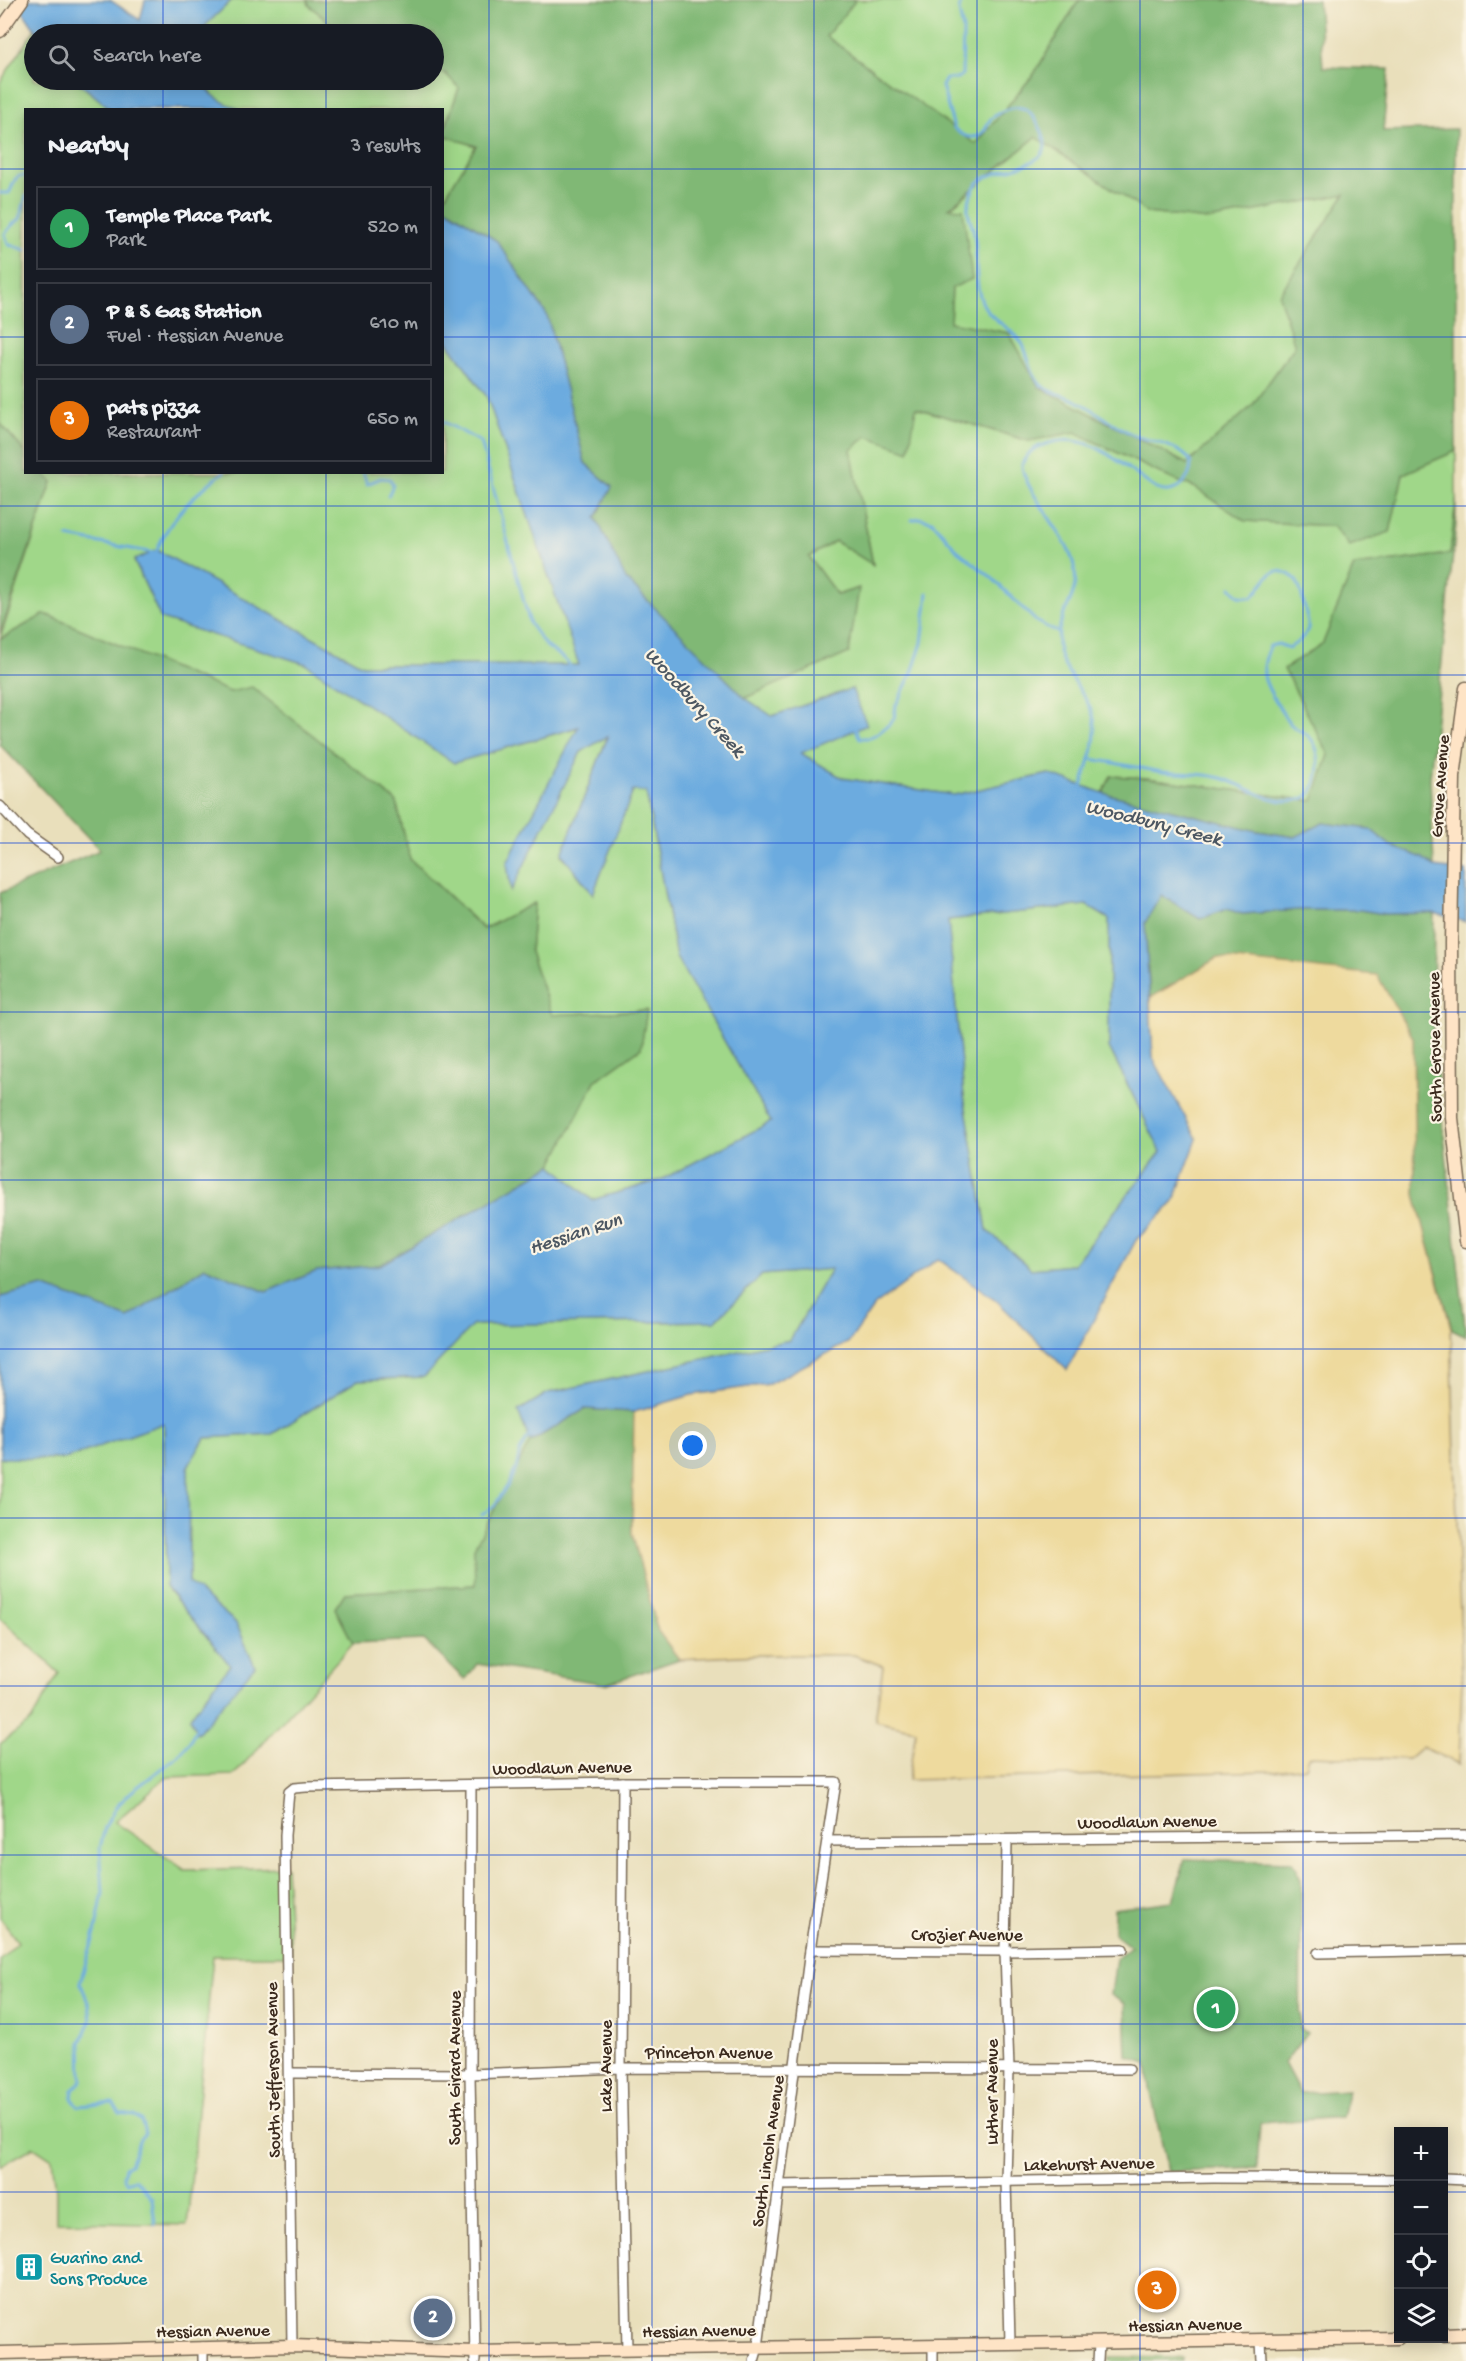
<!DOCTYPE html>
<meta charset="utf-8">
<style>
body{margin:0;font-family:"Gochi Hand",sans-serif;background:#242831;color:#f1f3f6}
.controls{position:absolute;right:18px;bottom:18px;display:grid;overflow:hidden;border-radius:0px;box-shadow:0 3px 15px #0003}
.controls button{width:54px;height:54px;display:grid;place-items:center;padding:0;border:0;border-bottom:2px solid #363941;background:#171b24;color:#f1f3f6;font:30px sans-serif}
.you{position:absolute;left:693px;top:1446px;width:21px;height:21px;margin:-15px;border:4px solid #fff;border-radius:50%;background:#1a73e8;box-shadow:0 0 0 9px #1a73e833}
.badge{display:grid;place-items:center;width:39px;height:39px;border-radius:50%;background:#c8321e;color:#fff;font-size:20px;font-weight:700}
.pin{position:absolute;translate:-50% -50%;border:3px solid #fff;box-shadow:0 2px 6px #0006}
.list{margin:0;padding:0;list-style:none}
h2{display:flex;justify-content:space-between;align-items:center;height:78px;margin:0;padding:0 24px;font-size:26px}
h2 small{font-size:20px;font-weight:400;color:#9ea1a6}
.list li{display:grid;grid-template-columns:39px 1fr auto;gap:18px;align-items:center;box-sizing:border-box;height:84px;margin:0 12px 12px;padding:0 12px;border:2px solid #363941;border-radius:0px}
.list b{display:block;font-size:22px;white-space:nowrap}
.list p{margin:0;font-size:20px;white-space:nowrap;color:#9ea1a6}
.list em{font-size:20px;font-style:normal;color:#9ea1a6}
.icon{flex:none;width:33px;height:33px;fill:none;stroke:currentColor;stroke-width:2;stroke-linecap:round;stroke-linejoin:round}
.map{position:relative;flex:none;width:1466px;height:2361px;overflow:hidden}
.search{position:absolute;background:#171b24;box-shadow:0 3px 15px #0003;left:24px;top:24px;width:420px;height:66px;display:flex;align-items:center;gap:15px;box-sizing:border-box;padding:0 21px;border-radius:33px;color:#9ea1a6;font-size:22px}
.panel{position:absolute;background:#171b24;box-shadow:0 3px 15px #0003;left:24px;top:108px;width:420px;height:366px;border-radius:0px}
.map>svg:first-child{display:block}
.green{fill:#a0d789;stroke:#6e8054;stroke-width:1.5}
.forest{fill:#80b875;stroke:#5e714a;stroke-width:1.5;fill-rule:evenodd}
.sand{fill:#eeda9e;stroke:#94825e;stroke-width:1.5}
.water{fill:#6cabdf;stroke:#546a7e;stroke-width:1.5;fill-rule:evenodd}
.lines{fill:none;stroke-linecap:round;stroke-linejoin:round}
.stream{stroke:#6cabdf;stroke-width:3}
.minor-casing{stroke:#786955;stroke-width:12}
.secondary-casing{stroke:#786955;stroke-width:15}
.minor{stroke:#fff;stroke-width:9}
.secondary{stroke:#fee4c6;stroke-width:12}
.grid{fill:none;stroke:#1d4ed8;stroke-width:1.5;stroke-opacity:0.55}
.labels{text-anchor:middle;stroke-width:4.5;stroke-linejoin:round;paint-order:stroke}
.street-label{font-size:18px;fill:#3b2a1e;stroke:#fcf5e5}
.culture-label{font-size:18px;fill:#0d838f;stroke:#fcf5e5;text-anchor:start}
.water-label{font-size:20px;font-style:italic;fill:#4c5762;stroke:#fcf5e5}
</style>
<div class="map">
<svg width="1466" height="2361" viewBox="0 0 1466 2361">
<rect width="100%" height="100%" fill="#fcf5e5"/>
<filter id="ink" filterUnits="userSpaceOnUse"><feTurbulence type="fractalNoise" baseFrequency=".0167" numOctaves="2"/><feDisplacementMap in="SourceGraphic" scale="12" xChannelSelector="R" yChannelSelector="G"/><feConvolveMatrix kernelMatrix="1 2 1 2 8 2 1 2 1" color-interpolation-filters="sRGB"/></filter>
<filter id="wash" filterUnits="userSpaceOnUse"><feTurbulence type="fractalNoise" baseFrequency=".008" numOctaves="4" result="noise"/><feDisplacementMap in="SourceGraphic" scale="24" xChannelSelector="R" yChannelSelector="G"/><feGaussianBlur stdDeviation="1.35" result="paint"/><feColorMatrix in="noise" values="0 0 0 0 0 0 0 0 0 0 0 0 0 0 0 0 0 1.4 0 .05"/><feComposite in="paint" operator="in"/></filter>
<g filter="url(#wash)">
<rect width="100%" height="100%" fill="#e9dfbb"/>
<!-- green -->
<g class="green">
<path d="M 232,0 L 308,0 L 309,5 L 343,34 L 206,34 L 205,26 Z"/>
<path d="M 856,0 L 1081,0 L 1077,3 L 1034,74 L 976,145 L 826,36 Z"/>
<path d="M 35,29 L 38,34 L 34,34 L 34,80 L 75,80 L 111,109 L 26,110 L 25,452 L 0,423 L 0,82 Z"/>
<path d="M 445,73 L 459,88 L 443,132 L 442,110 L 239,109 C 224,104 208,96 203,80 L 434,80 L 434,74 Z"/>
<path d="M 443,135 L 476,146 L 443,200 Z"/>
<path d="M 1036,137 L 1148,213 L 1208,220 L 1345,194 L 1279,295 L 1295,346 L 1252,406 L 1187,464 L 1039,387 L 1009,333 L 950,322 L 952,288 L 949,209 Z"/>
<path d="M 443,336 L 487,397 L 580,665 L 362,665 L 157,550 L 134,561 L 161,619 L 306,664 L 454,763 L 579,727 L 507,863 L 511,890 L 581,752 L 608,735 L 562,855 L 593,894 L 633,791 L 646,792 L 676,957 L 771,1122 L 661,1180 L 592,1200 L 552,1165 L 595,1081 L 641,1048 L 646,1010 L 552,1015 L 530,952 L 534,903 L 484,929 L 410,859 L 396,801 L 230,692 L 45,614 L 0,639 L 52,482 L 44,473 L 442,472 Z"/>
<path d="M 916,408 L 1028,441 L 1075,432 L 1172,479 L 1194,487 L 1245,521 L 1333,526 L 1390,532 L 1403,474 L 1456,451 L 1456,500 L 1450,554 L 1354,566 L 1323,643 L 1284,669 L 1329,755 L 1313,801 L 1147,778 L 1111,776 L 1103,793 L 1048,774 L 954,795 L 842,778 L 800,753 L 852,689 L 772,716 L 745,698 L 849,653 L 858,588 L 837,595 L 809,557 L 835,541 L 873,564 L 851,450 L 867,436 Z"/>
<path d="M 1086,905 L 1109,919 L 1109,1047 L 1161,1152 L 1073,1265 L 1031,1269 L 987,1230 L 964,1098 L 948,920 Z"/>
<path d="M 831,1269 L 790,1340 L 548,1393 L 519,1411 L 530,1442 L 474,1548 L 476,1585 L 345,1593 L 335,1608 L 353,1643 L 234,1775 L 166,1777 L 115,1822 L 185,1870 L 286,1867 L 291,1956 L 213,1956 L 187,2225 L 56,2222 L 56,2190 L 52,2159 L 34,2147 L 0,2166 L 0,1960 L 18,1942 L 0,1918 L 0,1744 L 31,1721 L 59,1673 L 0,1618 L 0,1458 L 65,1459 L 164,1423 L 166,1587 L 230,1665 L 190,1717 L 255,1666 L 236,1623 L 189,1583 L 188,1466 L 205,1438 L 272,1434 L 358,1380 L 424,1377 L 472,1325 L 715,1321 L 762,1275 Z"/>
<path d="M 1110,2357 L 1182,2358 L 1182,2361 L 1110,2361 Z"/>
</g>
<!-- forest -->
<g class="forest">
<path d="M 308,0 L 856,0 L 826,36 L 976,144 L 1034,74 L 1077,3 L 1081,0 L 1318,0 L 1323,67 L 1389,69 L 1383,131 L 1456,129 L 1456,451 L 1403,474 L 1390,532 L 1349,546 L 1333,526 L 1245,521 L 1194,487 L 1172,479 L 1075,432 L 1029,441 L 916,408 L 909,451 L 867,436 L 851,450 L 873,565 L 835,541 L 809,557 L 837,595 L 859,588 L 849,653 L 745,698 L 625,579 L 596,518 L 612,487 L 585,463 L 547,315 L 497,241 L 443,206 L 443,200 L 476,146 L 443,135 L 459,88 L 445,73 L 434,74 L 434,34 L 343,34 L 309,5 ZM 1036,137 L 1148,213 L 1208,220 L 1345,194 L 1279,295 L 1295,346 L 1252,406 L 1187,464 L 1039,387 L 1009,333 L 950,322 L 952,288 L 972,279 L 963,209 L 949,208 Z"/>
<path d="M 0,423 L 25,452 L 26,472 L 44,473 L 52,482 L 0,634 Z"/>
<path d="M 1456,500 L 1456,525 L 1430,778 L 1434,867 L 1422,858 L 1391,846 L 1370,829 L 1323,823 L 1295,837 L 1257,831 L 1103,793 L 1111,776 L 1147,778 L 1313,801 L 1329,755 L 1284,669 L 1323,643 L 1354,566 L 1450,554 Z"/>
<path d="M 45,614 L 230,692 L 252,687 L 396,801 L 410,859 L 483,929 L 534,903 L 530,952 L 552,1015 L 647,1010 L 641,1048 L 595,1081 L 552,1165 L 380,1265 L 317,1271 L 266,1292 L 205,1267 L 128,1318 L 43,1286 L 0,1297 L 0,893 L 100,850 L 0,745 L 0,639 Z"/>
<path d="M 1161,894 L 1200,919 L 1227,909 L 1242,914 L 1298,910 L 1360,910 L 1385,914 L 1434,913 L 1433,1035 L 1466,1336 L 1452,1329 L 1415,1195 L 1413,1038 L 1217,958 L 1150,998 L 1145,923 Z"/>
<path d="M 585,1409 L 634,1412 L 632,1533 L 658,1631 L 679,1659 L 606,1684 L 477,1664 L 465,1680 L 424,1640 L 353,1643 L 335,1608 L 345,1593 L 475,1585 L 474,1548 L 530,1442 Z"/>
<path d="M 1185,1859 L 1292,1862 L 1301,1880 L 1300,2029 L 1307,2033 L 1284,2063 L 1300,2093 L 1349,2090 L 1342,2117 L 1260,2123 L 1257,2168 L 1168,2172 L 1150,2089 L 1147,2063 L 1127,2057 L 1125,2004 L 1111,1995 L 1116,1959 L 1131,1947 L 1114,1934 L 1114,1909 L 1173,1901 Z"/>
</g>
<!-- sand -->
<path class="sand" d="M 1217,958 L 1377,975 L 1413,1038 L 1415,1195 L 1451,1328 L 1462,1679 L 1459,1764 L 1422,1747 L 1408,1759 L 1309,1756 L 1306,1767 L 1274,1771 L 908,1780 L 916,1730 L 875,1721 L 883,1666 L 854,1655 L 758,1655 L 679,1659 L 658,1631 L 632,1533 L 634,1412 L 691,1395 L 769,1384 L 849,1342 L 874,1306 L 938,1259 L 996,1300 L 1067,1370 L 1136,1240 L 1173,1203 L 1197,1139 L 1153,1058 L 1150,998 Z"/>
<!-- water -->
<g class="water">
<path d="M 15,0 L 110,0 L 140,20 L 145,0 L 232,0 L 205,26 L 206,34 L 38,34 Z"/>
<path d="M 75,80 L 203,80 C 208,96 224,103 239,109 L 111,109 Z"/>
<path d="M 443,206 L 497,241 L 547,315 L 585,463 L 612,487 L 596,518 L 626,579 L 745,698 L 772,716 L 852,689 L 867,725 L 801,753 L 842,778 L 954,795 L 1049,774 L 1103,793 L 1257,831 L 1295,837 L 1323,823 L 1370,829 L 1391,846 L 1423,858 L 1434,867 L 1466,871 L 1466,922 L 1434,913 L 1385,914 L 1360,910 L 1298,910 L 1242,914 L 1227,909 L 1200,919 L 1161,895 L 1145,923 L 1153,1058 L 1197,1139 L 1173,1203 L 1136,1240 L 1067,1370 L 996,1300 L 938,1259 L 874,1306 L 849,1342 L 769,1384 L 691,1395 L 634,1412 L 585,1409 L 530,1442 L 518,1411 L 548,1393 L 790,1340 L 831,1269 L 762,1275 L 715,1321 L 473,1325 L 424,1377 L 358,1380 L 272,1434 L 205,1438 L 188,1466 L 189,1583 L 236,1623 L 255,1666 L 197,1734 L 190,1717 L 230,1665 L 166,1587 L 164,1423 L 65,1459 L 0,1458 L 0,1297 L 43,1286 L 128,1318 L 205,1267 L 266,1292 L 317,1271 L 380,1265 L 552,1165 L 592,1200 L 661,1180 L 771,1122 L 676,957 L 646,792 L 633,791 L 593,894 L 562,854 L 608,736 L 581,752 L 511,891 L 507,863 L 578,727 L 454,763 L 306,664 L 161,619 L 134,560 L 157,550 L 362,665 L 579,665 L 487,397 L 443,336 ZM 1086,905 L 1109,919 L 1109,1047 L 1161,1152 L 1073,1265 L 1031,1269 L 987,1230 L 964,1097 L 948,920 Z"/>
</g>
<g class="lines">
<!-- stream -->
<g class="stream">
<path d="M 961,0 L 959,11 L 963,30 L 962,75 L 956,79 L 946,79 L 942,86 L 954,128 C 963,137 976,142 985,130 C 987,126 988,121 992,118 C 1002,109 1023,101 1032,115 C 1079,179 986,158 973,190 C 971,194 969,202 968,207 C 967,216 973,225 974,233 C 979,257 972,289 986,309 C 995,323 1013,328 1022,343 C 1029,356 1030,373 1040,384 C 1048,393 1067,395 1077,401 C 1098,411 1114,427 1136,436 C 1150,441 1185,447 1191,463 C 1191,480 1175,497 1157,489 C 1149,485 1142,478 1134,473 C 1107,452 1081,432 1046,444 C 1035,447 1027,453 1022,464 C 1021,485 1062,530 1071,556 C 1086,595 1059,606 1058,639 C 1056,672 1094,695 1095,727 C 1096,748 1086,770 1081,790"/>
<path d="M 0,193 L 9,193 C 14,186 13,173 26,176"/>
<path d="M 26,196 L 20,219 L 11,226 L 5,234 L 8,244 L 26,250"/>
<path d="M 442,421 L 481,442 L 530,624 L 545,645 L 564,659 L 572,668"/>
<path d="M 363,472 L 367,484 L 381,478 L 390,479 L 393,485 L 388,496"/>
<path d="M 912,520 L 919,518 L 932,521 L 957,550 L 991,577 L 1037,622 L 1059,633"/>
<path d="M 68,537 L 154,553"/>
<path d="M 156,553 C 168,519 195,493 224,472"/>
<path d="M 855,728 L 860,738 L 868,738 L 877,734 L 891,723 L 894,718 L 896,705 L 912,673 L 922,643 L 928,593"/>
<path d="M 1090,759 C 1114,762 1138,768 1162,772 C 1182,774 1202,773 1221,778 C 1243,784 1263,800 1286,801 C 1297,801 1308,800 1313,789 C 1321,773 1322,746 1306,734 C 1302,731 1297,730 1294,727 C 1287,722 1282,712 1278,705 C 1263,681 1259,673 1270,646 L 1278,644 L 1289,648 C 1296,644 1306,636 1308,628 C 1309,621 1306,616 1305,609 C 1300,591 1301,574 1278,571 C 1264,574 1262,589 1252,597 L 1239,596 L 1231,587"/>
<path d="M 482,1515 L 494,1506 L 508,1485 L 516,1469 L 520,1451 L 529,1436"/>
<path d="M 155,2224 L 152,2199 L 135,2179 L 126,2182 L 123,2177 L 125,2167 L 130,2164 L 140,2139 L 145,2133 L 141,2120 L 134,2115 L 120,2113 L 113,2103 L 78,2106 L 72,2098 L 73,2090 L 82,2080 L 81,2042 L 91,2021 L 89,2004 L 80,1982 L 95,1933 L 103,1893 L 100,1848 L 105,1827 L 115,1808 L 131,1792 L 177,1757 L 189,1743 L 197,1728"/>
</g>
</g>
</g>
<g filter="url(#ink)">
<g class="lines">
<!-- minor casing -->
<g class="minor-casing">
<g id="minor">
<path d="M 0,806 L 27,835 L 58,857"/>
<path d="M 623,1782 L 621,2068 L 627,2350"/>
<path d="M 471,1785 L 470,2074 L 475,2361"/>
<path d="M 828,1841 L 1466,1835"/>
<path d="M 1007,1841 L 1005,1951 L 1009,2069 L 1006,2180 L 1010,2343"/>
<path d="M 810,1950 L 1005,1951 L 1123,1949"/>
<path d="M 1318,1953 L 1466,1950"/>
<path d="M 289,2073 L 470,2074 L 621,2068 L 1129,2069"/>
<path d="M 1444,2179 L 1466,2180"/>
<path d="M 779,2185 L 1213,2178 L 1398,2179"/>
<path d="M 1261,2341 L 1262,2361"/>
<path d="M 292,2346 L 285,1835 L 289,1792 L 294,1788 L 306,1787 L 623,1782 L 836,1782 L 810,1950 L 758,2347 L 754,2361"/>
<path d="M 203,2347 L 203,2361"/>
<path d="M 933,2361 L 933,2345"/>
<path d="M 1098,2361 L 1099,2344"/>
</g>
</g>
<!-- secondary casing -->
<g class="secondary-casing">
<g id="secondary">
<path d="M 0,31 L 22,0"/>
<path d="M 1466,688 L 1454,777 L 1451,943 L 1452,1118 L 1466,1241"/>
<path d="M 1444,2335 L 1466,2334"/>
<path d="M 0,2353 L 292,2346 L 475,2352 L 1398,2338"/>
</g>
</g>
<!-- minor -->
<use href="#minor" class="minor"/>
<!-- secondary -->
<use href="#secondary" class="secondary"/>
</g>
</g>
<!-- grid -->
<path class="grid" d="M 163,0 L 163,34M 326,0 L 326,34M 489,0 L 489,2361M 652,0 L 652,2361M 814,0 L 814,2361M 977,0 L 977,2361M 1140,0 L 1140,2361M 1303,0 L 1303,2361M 163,80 L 163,110M 326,80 L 326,110M 0,169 L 26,169M 442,169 L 1466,169M 0,337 L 26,337M 442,337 L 1466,337M 163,472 L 163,2361M 326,472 L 326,2361M 0,506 L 1466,506M 0,675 L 1466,675M 0,843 L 1466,843M 0,1012 L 1466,1012M 0,1180 L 1466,1180M 0,1349 L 1466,1349M 0,1518 L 1466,1518M 0,1686 L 1466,1686M 0,1855 L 1466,1855M 0,2024 L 1466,2024M 0,2192 L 1398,2192M 1444,2192 L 1466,2192"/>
<!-- icons -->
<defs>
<g id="building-square" transform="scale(1.5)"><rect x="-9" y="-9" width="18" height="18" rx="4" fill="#0f9aa8" stroke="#fcf5e5"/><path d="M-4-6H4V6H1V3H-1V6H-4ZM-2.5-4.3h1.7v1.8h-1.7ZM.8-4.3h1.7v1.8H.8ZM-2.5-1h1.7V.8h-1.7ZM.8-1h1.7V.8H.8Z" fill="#fff"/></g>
</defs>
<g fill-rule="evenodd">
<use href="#building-square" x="29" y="2267"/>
</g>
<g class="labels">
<!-- street labels -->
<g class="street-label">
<text transform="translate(1439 786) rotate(-86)" y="6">Grove Avenue</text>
<text transform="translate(1434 1047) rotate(-91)" y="6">South Grove Avenue</text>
<text transform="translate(562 1767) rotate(-1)" y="6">Woodlawn Avenue</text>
<text transform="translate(1147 1821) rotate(-1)" y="6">Woodlawn Avenue</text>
<text x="967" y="1940">Crozier Avenue</text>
<text x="709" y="2058">Princeton Avenue</text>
<text transform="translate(605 2066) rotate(-90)" y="6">Lake Avenue</text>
<text transform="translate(454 2068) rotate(-90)" y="6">South Girard Avenue</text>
<text transform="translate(272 2070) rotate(-91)" y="6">South Jefferson Avenue</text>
<text transform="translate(991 2092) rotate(-90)" y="6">Luther Avenue</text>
<text transform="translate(767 2151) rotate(-82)" y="6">South Lincoln Avenue</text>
<text transform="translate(1089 2163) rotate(-1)" y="6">Lakehurst Avenue</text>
<text transform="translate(1185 2324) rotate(-1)" y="6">Hessian Avenue</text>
<text transform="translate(213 2330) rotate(-1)" y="6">Hessian Avenue</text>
<text transform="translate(699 2330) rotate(-1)" y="6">Hessian Avenue</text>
</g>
<!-- culture labels -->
<g class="culture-label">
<text x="50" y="2263">Guarino and<tspan x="50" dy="21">Sons Produce</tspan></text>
</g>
<!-- water labels -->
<g class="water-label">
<text transform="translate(696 701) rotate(48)" y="7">Woodbury Creek</text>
<text transform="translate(1154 821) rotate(14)" y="7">Woodbury Creek</text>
<text transform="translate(575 1232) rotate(-18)" y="7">Hessian Run</text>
</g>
</g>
</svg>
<div class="controls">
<button>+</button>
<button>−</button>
<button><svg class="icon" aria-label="locate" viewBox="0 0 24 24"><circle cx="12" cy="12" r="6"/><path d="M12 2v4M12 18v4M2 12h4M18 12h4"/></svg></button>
<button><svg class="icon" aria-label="layers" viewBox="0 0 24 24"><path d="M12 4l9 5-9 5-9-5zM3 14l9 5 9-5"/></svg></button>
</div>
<div class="you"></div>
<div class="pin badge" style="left:1216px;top:2009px;background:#2e9e5b">1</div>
<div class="pin badge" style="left:433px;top:2318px;background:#5c6f8a">2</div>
<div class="pin badge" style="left:1157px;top:2290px;background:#e8710a">3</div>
<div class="search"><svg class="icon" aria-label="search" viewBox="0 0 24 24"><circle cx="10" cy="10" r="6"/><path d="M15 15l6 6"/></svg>Search here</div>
<section class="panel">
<h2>Nearby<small>3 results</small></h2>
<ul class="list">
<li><span class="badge" style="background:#2e9e5b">1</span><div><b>Temple Place Park</b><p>Park</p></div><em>520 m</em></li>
<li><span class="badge" style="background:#5c6f8a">2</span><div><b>P &amp; S Gas Station</b><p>Fuel · Hessian Avenue</p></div><em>610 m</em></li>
<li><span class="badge" style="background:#e8710a">3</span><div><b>pats pizza</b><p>Restaurant</p></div><em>650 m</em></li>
</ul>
</section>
</div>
